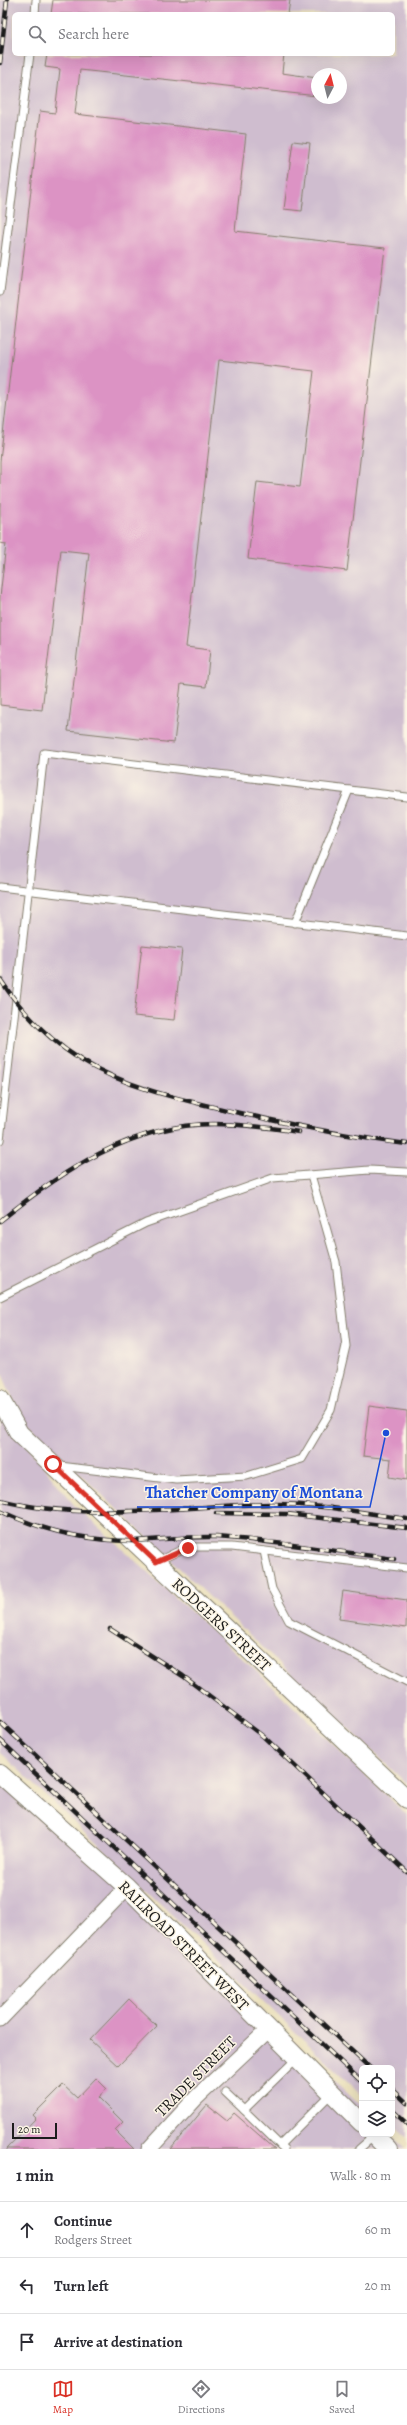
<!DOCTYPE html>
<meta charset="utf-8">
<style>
body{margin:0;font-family:Alegreya,serif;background:#f2f2f3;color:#2b2b33}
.controls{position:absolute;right:12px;bottom:12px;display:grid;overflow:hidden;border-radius:6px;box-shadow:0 4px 16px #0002}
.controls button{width:36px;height:36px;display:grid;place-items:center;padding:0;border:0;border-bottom:1px solid #e1e1e2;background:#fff;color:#2b2b33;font:20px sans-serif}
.compass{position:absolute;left:311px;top:68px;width:36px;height:36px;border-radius:50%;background:#fff;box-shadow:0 4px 16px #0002;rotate:7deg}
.scale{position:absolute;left:12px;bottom:10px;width:45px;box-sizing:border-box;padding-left:4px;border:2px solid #1c1c1c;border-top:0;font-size:11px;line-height:14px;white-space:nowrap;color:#1c1c1c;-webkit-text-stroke:3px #fcf5e5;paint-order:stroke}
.stop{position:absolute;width:12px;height:12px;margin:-9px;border:3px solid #d93025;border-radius:50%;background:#fff}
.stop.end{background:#d93025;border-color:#fff;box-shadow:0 1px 4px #0008}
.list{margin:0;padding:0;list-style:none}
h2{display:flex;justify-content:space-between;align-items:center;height:52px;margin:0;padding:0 16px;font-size:17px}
h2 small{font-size:13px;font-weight:400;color:#7c7c81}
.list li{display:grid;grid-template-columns:26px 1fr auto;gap:12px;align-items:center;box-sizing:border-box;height:56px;padding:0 16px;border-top:1px solid #e1e1e2}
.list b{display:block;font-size:15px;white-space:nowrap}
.list p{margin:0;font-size:13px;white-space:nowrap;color:#7c7c81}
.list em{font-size:13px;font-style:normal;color:#7c7c81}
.icon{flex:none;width:22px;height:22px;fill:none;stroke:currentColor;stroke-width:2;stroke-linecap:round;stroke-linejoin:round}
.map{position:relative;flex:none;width:407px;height:2149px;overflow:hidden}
.search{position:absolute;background:#fff;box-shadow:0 4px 16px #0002;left:12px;right:12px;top:12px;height:44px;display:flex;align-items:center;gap:10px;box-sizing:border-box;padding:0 14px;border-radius:6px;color:#7c7c81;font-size:15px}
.sheet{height:220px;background:#fff}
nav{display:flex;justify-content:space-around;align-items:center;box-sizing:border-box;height:56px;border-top:1px solid #e1e1e2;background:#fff;font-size:11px;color:#7c7c81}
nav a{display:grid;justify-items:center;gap:2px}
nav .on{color:#d93025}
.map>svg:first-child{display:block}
.industrial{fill:#cfbdcf;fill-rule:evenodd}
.building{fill:#dc93c4}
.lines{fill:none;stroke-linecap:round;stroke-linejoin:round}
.service-casing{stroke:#847e6d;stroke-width:9}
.minor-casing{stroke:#847e6d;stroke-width:17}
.tertiary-casing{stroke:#847e6d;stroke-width:20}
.service{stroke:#fff;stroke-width:7}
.minor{stroke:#fff;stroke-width:15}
.tertiary{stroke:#fff;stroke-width:18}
.rail-casing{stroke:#1c1c1c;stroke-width:4.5}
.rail{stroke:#fcf5e5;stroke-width:3;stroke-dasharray:9;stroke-linecap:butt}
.route{stroke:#d93025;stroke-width:5}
.labels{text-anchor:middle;stroke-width:3;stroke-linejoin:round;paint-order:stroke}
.street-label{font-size:16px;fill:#1c1c1c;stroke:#fcf5e5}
.leader{fill:none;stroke:#1d4ed8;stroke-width:1.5}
.callout-dot{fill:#1d4ed8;stroke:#fcf5e5;stroke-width:1.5}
.callout-label{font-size:17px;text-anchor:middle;font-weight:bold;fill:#1d4ed8;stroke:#fcf5e5;stroke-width:3;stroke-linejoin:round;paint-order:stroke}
</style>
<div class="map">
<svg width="407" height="2149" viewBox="0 0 407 2149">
<rect width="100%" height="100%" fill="#fcf5e5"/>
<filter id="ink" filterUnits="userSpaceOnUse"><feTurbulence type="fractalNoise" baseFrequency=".025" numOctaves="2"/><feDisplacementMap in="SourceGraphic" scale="8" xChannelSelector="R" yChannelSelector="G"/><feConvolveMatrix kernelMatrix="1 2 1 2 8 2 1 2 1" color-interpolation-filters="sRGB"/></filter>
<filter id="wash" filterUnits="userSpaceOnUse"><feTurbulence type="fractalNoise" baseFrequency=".012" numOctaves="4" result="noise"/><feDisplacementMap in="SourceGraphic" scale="16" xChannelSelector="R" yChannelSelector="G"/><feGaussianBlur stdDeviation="0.9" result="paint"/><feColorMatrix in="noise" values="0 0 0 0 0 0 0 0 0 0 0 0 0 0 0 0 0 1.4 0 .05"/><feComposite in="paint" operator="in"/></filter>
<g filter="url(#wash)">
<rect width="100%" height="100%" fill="#ebe1be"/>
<!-- industrial -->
<g class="industrial">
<path d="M 0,0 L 407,0 L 407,1784 L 21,1418 L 0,1369 ZM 14,14 L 393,14 L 393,54 L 14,54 ZM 317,74 L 341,74 L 341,98 L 317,98 Z"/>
<path d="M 0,1412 L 74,1505 L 254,1669 L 407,1815 L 407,2137 L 392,2123 L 392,2068 L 362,2068 L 362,2095 L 0,1752 Z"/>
<path d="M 0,1762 L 362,2107 L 362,2134 L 390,2134 L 405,2149 L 0,2149 Z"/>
</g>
<g id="blocks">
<!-- building -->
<g class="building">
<path d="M 53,0 L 290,0 L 288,14 L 51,14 Z"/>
<path d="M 47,54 L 284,54 L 282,73 L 317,78 L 317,96 L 80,70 L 75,114 L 246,134 L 235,231 L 385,248 L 347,571 L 248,559 L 257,482 L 300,487 L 314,371 L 219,360 L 186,647 L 210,650 L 206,687 L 181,684 L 174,743 L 68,731 L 89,553 L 61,550 L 42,710 L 0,705 L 0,597 L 6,544 L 0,543 L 0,461 L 40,111 L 55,113 L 60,69 L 45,67 Z"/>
<path d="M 293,141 L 310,143 L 302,211 L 284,209 Z"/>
<path d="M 142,945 L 182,949 L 174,1020 L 134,1016 Z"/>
<path d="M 369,1406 L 407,1411 L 407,1480 L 389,1477 L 391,1459 L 363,1456 Z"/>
<path d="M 343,1591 L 407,1600 L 406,1628 L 339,1619 Z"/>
<path d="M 129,1999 L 157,2026 L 118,2066 L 90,2040 Z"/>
<path d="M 96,2078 L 107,2089 L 98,2097 L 123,2122 L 115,2130 L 134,2149 L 6,2149 L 36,2118 L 33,2115 L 63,2085 L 77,2098 Z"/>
<path d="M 207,2105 L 227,2121 L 234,2113 L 275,2149 L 170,2149 Z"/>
</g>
</g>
</g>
<g filter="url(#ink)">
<use href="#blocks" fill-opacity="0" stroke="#847e6d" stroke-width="1"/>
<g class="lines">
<!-- service casing -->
<g class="service-casing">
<g id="service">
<path d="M 35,14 L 36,0"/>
<path d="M 0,292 L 30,54"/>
<path d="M 0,887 L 407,936"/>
<path d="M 295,923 L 349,790"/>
<path d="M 0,1140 L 44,753 L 407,797"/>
<path d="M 0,1297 L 146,1223 L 273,1178 L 369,1170 L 407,1172"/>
<path d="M 60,1466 L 176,1480 L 247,1476 L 302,1459 L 331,1410 L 346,1346 L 336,1262 L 311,1175"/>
<path d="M 264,1551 L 272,1589 L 289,1621 L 407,1682"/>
<path d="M 156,1562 L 187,1547 L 232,1547 L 407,1568"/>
<path d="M 225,2092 L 244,2110"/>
<path d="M 280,2145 L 332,2093"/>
<path d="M 284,2149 L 244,2110 L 296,2059"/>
<path d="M 359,2149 L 374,2136"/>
</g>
</g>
<!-- minor casing -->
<g class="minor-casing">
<g id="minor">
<path d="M 0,2019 L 127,1887"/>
<path d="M 149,2149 L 196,2098 L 268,2030"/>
</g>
</g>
<!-- tertiary casing -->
<g class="tertiary-casing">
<g id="tertiary">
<path d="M 0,1399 L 19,1433 L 407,1799"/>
<path d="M 0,1774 L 127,1887 L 362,2123"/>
<path d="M 373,2134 L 388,2149"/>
</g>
</g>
<!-- service -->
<use href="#service" class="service"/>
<!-- minor -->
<use href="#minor" class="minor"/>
<!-- tertiary -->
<use href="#tertiary" class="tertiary"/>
<!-- rail casing -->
<g class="rail-casing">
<g id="rail">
<path d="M 0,63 L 7,0"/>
<path d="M 0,979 C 21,1011 49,1040 81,1060 C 126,1088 184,1100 235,1112 C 292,1125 349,1137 407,1144"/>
<path d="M 0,1221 C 62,1171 131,1124 214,1124 C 243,1124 272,1128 299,1132"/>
<path d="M 0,1500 C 89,1523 184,1505 274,1504 C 318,1504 364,1513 407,1519"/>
<path d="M 0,1511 C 41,1530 86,1541 132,1541 C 160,1540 188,1536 216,1537 C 276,1541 335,1551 394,1559"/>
<path d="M 216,1513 L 287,1514 L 407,1528"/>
<path d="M 110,1629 L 183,1676 L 264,1737 L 407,1872"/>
<path d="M 0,1722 L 370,2068"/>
<path d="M 0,1740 L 362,2082"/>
<path d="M 392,2089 L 407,2103"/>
<path d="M 392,2110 L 407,2124"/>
</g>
</g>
<!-- rail -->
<use href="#rail" class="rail"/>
</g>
</g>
<g class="lines" filter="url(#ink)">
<!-- route -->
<path class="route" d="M 53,1464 L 156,1562 L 188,1548"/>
</g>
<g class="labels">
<!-- street labels -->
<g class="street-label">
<text transform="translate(222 1624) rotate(43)" y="6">RODGERS STREET</text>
<text transform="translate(184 1945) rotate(45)" y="6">RAILROAD STREET WEST</text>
<text transform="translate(195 2076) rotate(-45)" y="6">TRADE STREET</text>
</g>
</g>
<!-- callouts -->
<path class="leader" d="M386 1433L370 1507H137"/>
<circle class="callout-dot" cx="386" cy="1433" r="4"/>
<g class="callout-label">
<text x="254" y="1498">Thatcher Company of Montana</text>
</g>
</svg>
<div class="controls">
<button><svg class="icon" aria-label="locate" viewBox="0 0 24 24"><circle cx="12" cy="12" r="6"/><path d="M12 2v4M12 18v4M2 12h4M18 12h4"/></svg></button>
<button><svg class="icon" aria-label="layers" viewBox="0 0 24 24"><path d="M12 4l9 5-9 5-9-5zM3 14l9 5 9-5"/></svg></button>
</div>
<svg class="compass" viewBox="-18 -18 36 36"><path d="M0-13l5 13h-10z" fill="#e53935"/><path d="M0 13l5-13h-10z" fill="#7c7c81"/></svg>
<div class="scale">20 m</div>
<div class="stop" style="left:53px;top:1464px"></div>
<div class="stop end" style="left:188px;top:1548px"></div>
<div class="search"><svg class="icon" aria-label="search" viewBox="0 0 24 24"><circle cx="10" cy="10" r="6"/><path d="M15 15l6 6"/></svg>Search here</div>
</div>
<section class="sheet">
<h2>1 min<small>Walk · 80 m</small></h2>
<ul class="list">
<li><svg class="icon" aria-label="ahead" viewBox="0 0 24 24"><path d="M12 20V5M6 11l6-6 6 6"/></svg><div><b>Continue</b><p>Rodgers Street</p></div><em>60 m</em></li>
<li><svg class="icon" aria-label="left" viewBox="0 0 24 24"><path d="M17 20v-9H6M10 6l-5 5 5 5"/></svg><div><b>Turn left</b></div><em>20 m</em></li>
<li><svg class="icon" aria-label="arrive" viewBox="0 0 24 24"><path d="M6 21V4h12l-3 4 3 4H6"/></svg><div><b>Arrive at destination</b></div></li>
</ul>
</section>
<nav>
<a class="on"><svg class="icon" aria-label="map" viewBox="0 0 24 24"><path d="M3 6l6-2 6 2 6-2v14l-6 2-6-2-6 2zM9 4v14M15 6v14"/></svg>Map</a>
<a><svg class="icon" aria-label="directions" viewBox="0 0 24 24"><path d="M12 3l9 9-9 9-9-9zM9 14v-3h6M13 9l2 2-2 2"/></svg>Directions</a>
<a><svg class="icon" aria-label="saved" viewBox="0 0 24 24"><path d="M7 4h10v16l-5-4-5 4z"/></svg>Saved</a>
</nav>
